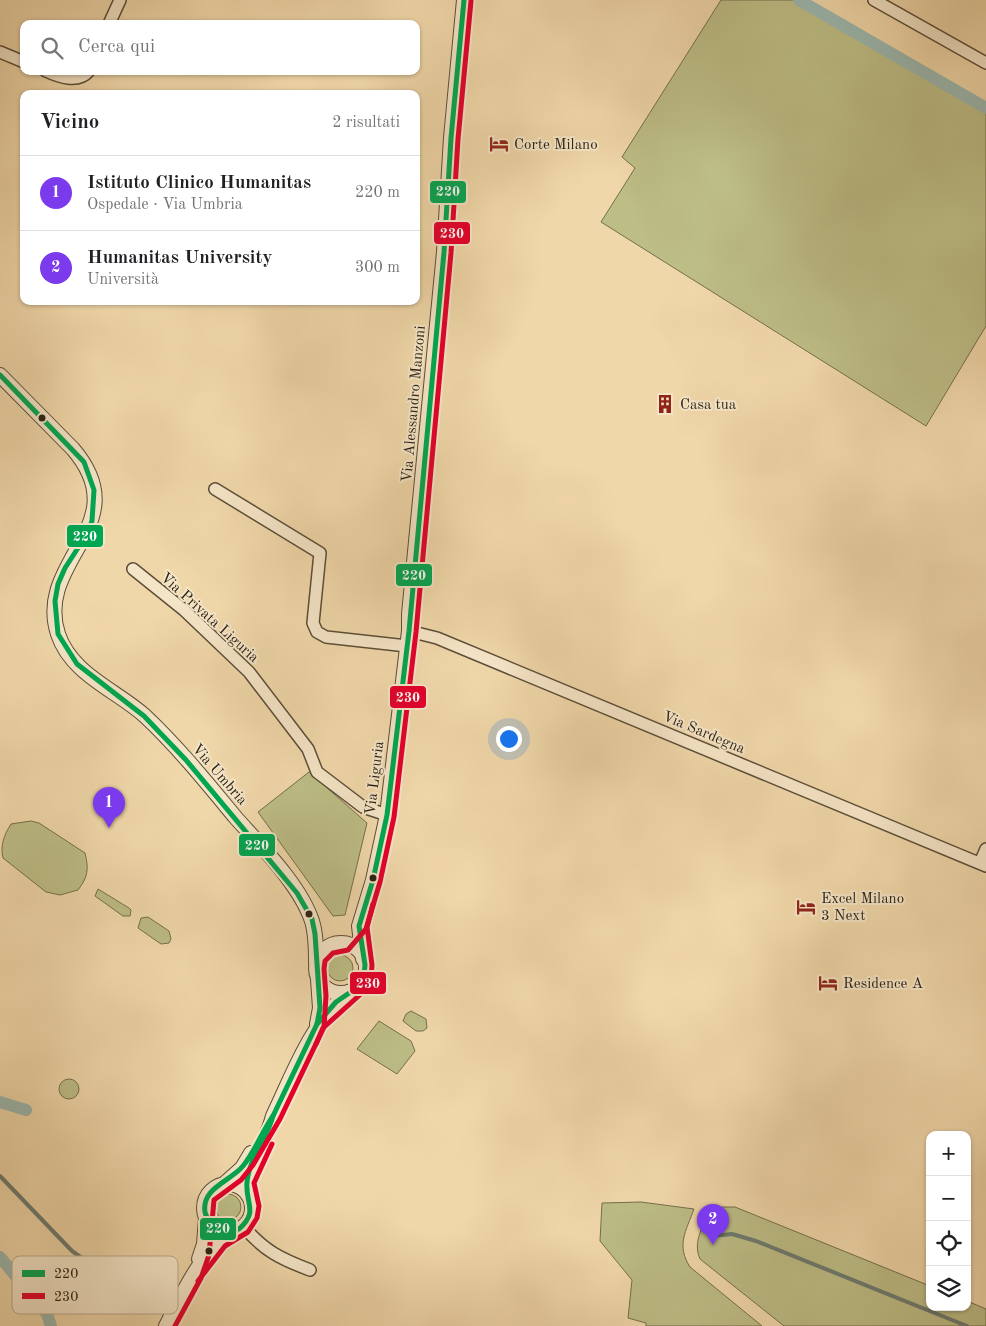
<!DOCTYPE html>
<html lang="it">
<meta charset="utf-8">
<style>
body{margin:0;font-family:"Old Standard TT",serif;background:#f6f6f6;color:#202124}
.controls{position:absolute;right:15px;bottom:15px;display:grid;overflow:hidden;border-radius:10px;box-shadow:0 1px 4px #0004}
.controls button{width:45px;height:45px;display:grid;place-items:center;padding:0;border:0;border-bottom:1px solid #e0e0e0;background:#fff;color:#202124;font:25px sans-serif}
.you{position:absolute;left:508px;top:738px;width:18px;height:18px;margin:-12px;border:4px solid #fff;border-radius:50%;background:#1a73e8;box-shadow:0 0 0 8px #1a73e833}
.badge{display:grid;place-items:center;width:32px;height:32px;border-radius:50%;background:#7c3aed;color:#fff;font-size:16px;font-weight:700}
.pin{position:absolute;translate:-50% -41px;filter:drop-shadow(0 1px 2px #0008)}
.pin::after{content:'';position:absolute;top:26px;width:18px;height:15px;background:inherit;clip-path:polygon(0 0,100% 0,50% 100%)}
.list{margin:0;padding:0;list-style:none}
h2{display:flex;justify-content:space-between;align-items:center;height:65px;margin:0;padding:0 20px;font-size:21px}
h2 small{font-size:16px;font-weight:400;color:#757577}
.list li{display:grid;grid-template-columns:32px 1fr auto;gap:15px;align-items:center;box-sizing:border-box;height:75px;padding:0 20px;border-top:1px solid #e0e0e0}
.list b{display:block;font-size:19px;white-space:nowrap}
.list p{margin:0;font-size:16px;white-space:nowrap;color:#757577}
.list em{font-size:16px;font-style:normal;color:#757577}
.icon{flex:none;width:28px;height:28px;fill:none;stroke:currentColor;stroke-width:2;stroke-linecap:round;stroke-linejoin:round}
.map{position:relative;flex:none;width:986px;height:1326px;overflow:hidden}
.search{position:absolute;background:#fff;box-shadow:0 1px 4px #0004;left:20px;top:20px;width:400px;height:55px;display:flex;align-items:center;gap:12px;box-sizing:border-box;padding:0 18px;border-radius:10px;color:#757577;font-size:19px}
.panel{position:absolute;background:#fff;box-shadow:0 1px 4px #0004;left:20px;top:90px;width:400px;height:215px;border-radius:10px}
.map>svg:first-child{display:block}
.green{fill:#bdbd86;stroke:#746f4d}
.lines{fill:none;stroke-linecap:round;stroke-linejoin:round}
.stream{stroke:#6e7c71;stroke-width:4}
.canal{stroke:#9bb8af;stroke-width:12}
.minor-casing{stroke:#5c4e39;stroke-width:14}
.tertiary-casing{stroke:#5c4e39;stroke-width:16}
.minor{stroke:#f5e5c7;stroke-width:11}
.tertiary{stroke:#f5e5c7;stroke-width:14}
.bus-1-casing{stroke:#f5e5c7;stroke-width:9}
.bus-2-casing{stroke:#f5e5c7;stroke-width:9}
.bus-1{stroke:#00a651;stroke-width:5}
.bus-2{stroke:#e4002b;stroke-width:5}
.bus-dot{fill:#2a2114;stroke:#f5e5c7;stroke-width:2}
.labels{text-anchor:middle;stroke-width:4;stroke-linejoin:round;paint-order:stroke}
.poi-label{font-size:15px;fill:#2a2114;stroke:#f5e5c7;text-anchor:start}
.street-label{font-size:15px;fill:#2a2114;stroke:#f5e5c7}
.key{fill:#f5e5c7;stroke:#b8aa91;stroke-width:1}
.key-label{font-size:14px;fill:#2a2114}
.line-badge{stroke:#f5e5c7;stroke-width:2}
.badge-label{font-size:14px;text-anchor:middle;font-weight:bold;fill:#fff}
</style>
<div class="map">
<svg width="986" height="1326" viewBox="0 0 986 1326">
<rect width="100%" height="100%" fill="#f0d7a9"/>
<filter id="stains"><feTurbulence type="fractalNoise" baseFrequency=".004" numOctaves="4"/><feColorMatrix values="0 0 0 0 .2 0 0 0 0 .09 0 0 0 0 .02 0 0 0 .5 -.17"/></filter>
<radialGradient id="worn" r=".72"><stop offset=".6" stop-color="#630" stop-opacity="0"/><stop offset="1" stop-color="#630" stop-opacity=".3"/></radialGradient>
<!-- green -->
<g class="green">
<path d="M 721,0 L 794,0 L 986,109 L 986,326 L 926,426 L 601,222 L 635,168 L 622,157 Z"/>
<path d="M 309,772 L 367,823 L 345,915 L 333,916 L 258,812 Z"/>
<path d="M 31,821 L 39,823 L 85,853 C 89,869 88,877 78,890 L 60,895 L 46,892 L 3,858 C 0,846 4,835 11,824 Z"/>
<path d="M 98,889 L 129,908 L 131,910 L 130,916 L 123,916 L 95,896 Z"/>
<path d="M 148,917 L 169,931 L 171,939 L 169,943 L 161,944 L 138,928 L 141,918 Z"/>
<circle cx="340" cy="968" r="13"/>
<path d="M 411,1011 L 426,1019 L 427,1028 L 423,1031 L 416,1031 L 403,1021 L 406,1014 Z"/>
<path d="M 379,1021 L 411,1041 L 415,1051 L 397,1074 L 357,1049 Z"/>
<circle cx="69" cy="1089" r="10"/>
<circle cx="228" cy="1207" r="13"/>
<path d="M 641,1202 L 694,1209 C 686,1231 676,1245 690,1267 L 762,1326 L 646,1326 L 646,1323 L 628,1318 L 632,1280 L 600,1241 L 602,1203 Z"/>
<path d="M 723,1207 L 735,1207 L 930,1286 L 930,1307 L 967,1307 L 967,1301 L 986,1309 L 986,1326 L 784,1326 L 700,1259 C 692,1241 704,1225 711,1209 Z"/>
</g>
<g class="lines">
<!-- stream -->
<g class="stream">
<path d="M 0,1176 L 72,1251 L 119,1284"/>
<path d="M 713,1236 L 732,1234 L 756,1241 L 967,1326"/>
</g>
<!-- canal -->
<g class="canal">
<path d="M 799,0 L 986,108"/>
<path d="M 0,1102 L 26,1110"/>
<path d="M 0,1257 L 47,1314 L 51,1326"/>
</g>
<!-- minor casing -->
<g class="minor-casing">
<g id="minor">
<path d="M 874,0 L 986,63"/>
<path d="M 109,24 L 120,0"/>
<path d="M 0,52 L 24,62"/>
<path d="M 46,71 C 59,77 78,84 89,71"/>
<path d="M 215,489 L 320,553 L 313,623 L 317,632 L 326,637 L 407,646"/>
<path d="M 133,569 L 184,610 L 249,672 L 308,749 L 317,772 L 363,807 L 387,815"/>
<path d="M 409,631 L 437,638 L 986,866"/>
<path d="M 980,863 L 986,849"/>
<path d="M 243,1226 C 264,1251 281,1259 310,1270"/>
</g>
</g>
<!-- tertiary casing -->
<g class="tertiary-casing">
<g id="tertiary">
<path d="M 0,375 L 73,449 C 138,525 34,560 58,634 C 71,674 116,690 145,716 C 178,747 207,783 236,818 C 261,846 300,885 312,921 C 316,934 316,948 316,962"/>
<circle cx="341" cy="968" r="25"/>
<path d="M 363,959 L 359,926 L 373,880 L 387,815 L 409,631 L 409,614 L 444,252 L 451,138 L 464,0"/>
<path d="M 317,1024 L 320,1008 L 318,979"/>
<circle cx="228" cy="1208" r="24"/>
<path d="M 223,1185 L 242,1168 L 251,1153"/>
<path d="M 248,1195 C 245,1167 267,1142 273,1116 C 294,1072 311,1023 349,992"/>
<path d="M 199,1259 L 204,1244 L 206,1218"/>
<path d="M 166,1326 C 184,1291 200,1254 232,1231"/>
</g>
</g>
<!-- minor -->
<use href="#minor" class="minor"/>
<!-- tertiary -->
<use href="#tertiary" class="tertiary"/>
<!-- bus-1 casing -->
<g class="bus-1-casing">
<g id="bus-1">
<path d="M 0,375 L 84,462 L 94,490 L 92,521 L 87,534 L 65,568 L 58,584 L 55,601 L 58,634 L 77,664 L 144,716 L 186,760 L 297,893 L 312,919 L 315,934 L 320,1008 L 317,1024"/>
<path d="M 273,1116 C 267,1138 249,1159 247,1182 C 245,1204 259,1211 239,1229 L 223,1231 C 214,1227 207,1221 205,1212 C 201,1188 231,1181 243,1166 C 255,1151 262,1132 273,1116 Z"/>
<path d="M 273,1116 L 317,1024 L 336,1002 L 358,987 L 364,976 L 365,965 L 359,926 L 373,880 L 387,815 L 409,631 L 444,252 L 451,138 L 464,0"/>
</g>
</g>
<!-- bus-2 casing -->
<g class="bus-2-casing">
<g id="bus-2">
<path d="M 316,1044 L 323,1028 L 363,992 L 371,979 L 372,965 L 367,927 L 373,904"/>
<path d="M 198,1281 L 225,1246 L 248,1232 L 257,1218 L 259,1206 L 254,1183 L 272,1144"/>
<path d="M 175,1326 L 201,1278 L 209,1255 L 214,1200 L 241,1180 L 253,1165 L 280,1119 L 324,1027 L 326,996 L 324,969 L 325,961 L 333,953 L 348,950 L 366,929 L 380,882 L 394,817 L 416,632 L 451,253 L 458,139 L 471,1"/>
</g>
</g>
<!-- bus-1 -->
<use href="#bus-1" class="bus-1"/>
<!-- bus-2 -->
<use href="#bus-2" class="bus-2"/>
</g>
<!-- icons -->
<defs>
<g id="hotel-bare" transform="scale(1.5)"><path d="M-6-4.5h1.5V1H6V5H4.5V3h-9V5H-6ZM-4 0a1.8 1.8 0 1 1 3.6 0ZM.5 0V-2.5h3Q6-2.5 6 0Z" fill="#8f2418" stroke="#f5e5c7" stroke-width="2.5" paint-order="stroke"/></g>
<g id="building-bare" transform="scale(1.5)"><path d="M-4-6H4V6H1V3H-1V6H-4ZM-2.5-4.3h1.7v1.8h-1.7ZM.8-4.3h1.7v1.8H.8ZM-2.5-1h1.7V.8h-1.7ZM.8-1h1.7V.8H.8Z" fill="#8f2418" stroke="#f5e5c7" stroke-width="2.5" paint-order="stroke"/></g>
</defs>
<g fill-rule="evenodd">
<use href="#hotel-bare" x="499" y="144"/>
<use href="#building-bare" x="665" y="404"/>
<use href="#hotel-bare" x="806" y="907"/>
<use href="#hotel-bare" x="828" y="983"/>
</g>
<!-- markers -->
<g class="bus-dot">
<circle cx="42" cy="418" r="4.5"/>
<circle cx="373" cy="878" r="4.5"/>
<circle cx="309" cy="914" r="4.5"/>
<circle cx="209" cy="1251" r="4.5"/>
</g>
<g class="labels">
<!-- poi labels -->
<g class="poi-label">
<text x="514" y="149">Corte Milano</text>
<text x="680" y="409">Casa tua</text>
<text x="821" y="903">Excel Milano<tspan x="821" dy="17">3 Next</tspan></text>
<text x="843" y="988">Residence A</text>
</g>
<!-- street labels -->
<g class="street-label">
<text transform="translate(413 404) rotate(-85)" y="5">Via Alessandro Manzoni</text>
<text transform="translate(210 617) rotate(42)" y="5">Via Privata Liguria</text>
<text transform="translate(704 732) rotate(23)" y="5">Via Sardegna</text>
<text transform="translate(220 774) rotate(49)" y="5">Via Umbria</text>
<text transform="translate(374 778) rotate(-83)" y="5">Via Liguria</text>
</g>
</g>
<!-- legend -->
<rect x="12" y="1256" width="166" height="58" rx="8" class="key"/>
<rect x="22" y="1270" width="23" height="7" fill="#00a651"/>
<rect x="22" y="1293" width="23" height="6" fill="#e4002b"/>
<g class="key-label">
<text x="54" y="1278">220</text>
<text x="54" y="1301">230</text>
</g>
<g class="line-badge">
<rect x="429" y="180" width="38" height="24" rx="5" fill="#00a651"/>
<rect x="433" y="221" width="38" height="24" rx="5" fill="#e4002b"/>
<rect x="66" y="524" width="38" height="24" rx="5" fill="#00a651"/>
<rect x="395" y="563" width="38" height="24" rx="5" fill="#00a651"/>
<rect x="389" y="685" width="38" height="24" rx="5" fill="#e4002b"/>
<rect x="238" y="833" width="38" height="24" rx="5" fill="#00a651"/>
<rect x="349" y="971" width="38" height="24" rx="5" fill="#e4002b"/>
<rect x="199" y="1217" width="38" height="24" rx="5" fill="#00a651"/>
</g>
<g class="badge-label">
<text x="448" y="196">220</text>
<text x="452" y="238">230</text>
<text x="85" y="541">220</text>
<text x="414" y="580">220</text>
<text x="408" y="702">230</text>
<text x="257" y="850">220</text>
<text x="368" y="988">230</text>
<text x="218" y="1233">220</text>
</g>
<rect width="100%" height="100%" filter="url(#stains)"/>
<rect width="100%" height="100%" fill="url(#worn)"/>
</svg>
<div class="controls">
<button>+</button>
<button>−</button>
<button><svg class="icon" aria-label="locate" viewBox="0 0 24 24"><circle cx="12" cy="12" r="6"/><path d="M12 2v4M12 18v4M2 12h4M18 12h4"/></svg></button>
<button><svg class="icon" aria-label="layers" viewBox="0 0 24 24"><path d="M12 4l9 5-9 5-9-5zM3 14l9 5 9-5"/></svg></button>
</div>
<div class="you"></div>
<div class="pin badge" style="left:109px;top:828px">1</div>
<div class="pin badge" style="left:713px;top:1245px">2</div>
<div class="search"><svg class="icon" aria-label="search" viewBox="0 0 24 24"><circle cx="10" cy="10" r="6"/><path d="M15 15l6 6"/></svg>Cerca qui</div>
<section class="panel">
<h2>Vicino<small>2 risultati</small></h2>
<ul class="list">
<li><span class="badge">1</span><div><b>Istituto Clinico Humanitas</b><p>Ospedale · Via Umbria</p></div><em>220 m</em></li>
<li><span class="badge">2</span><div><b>Humanitas University</b><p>Università</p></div><em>300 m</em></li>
</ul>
</section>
</div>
